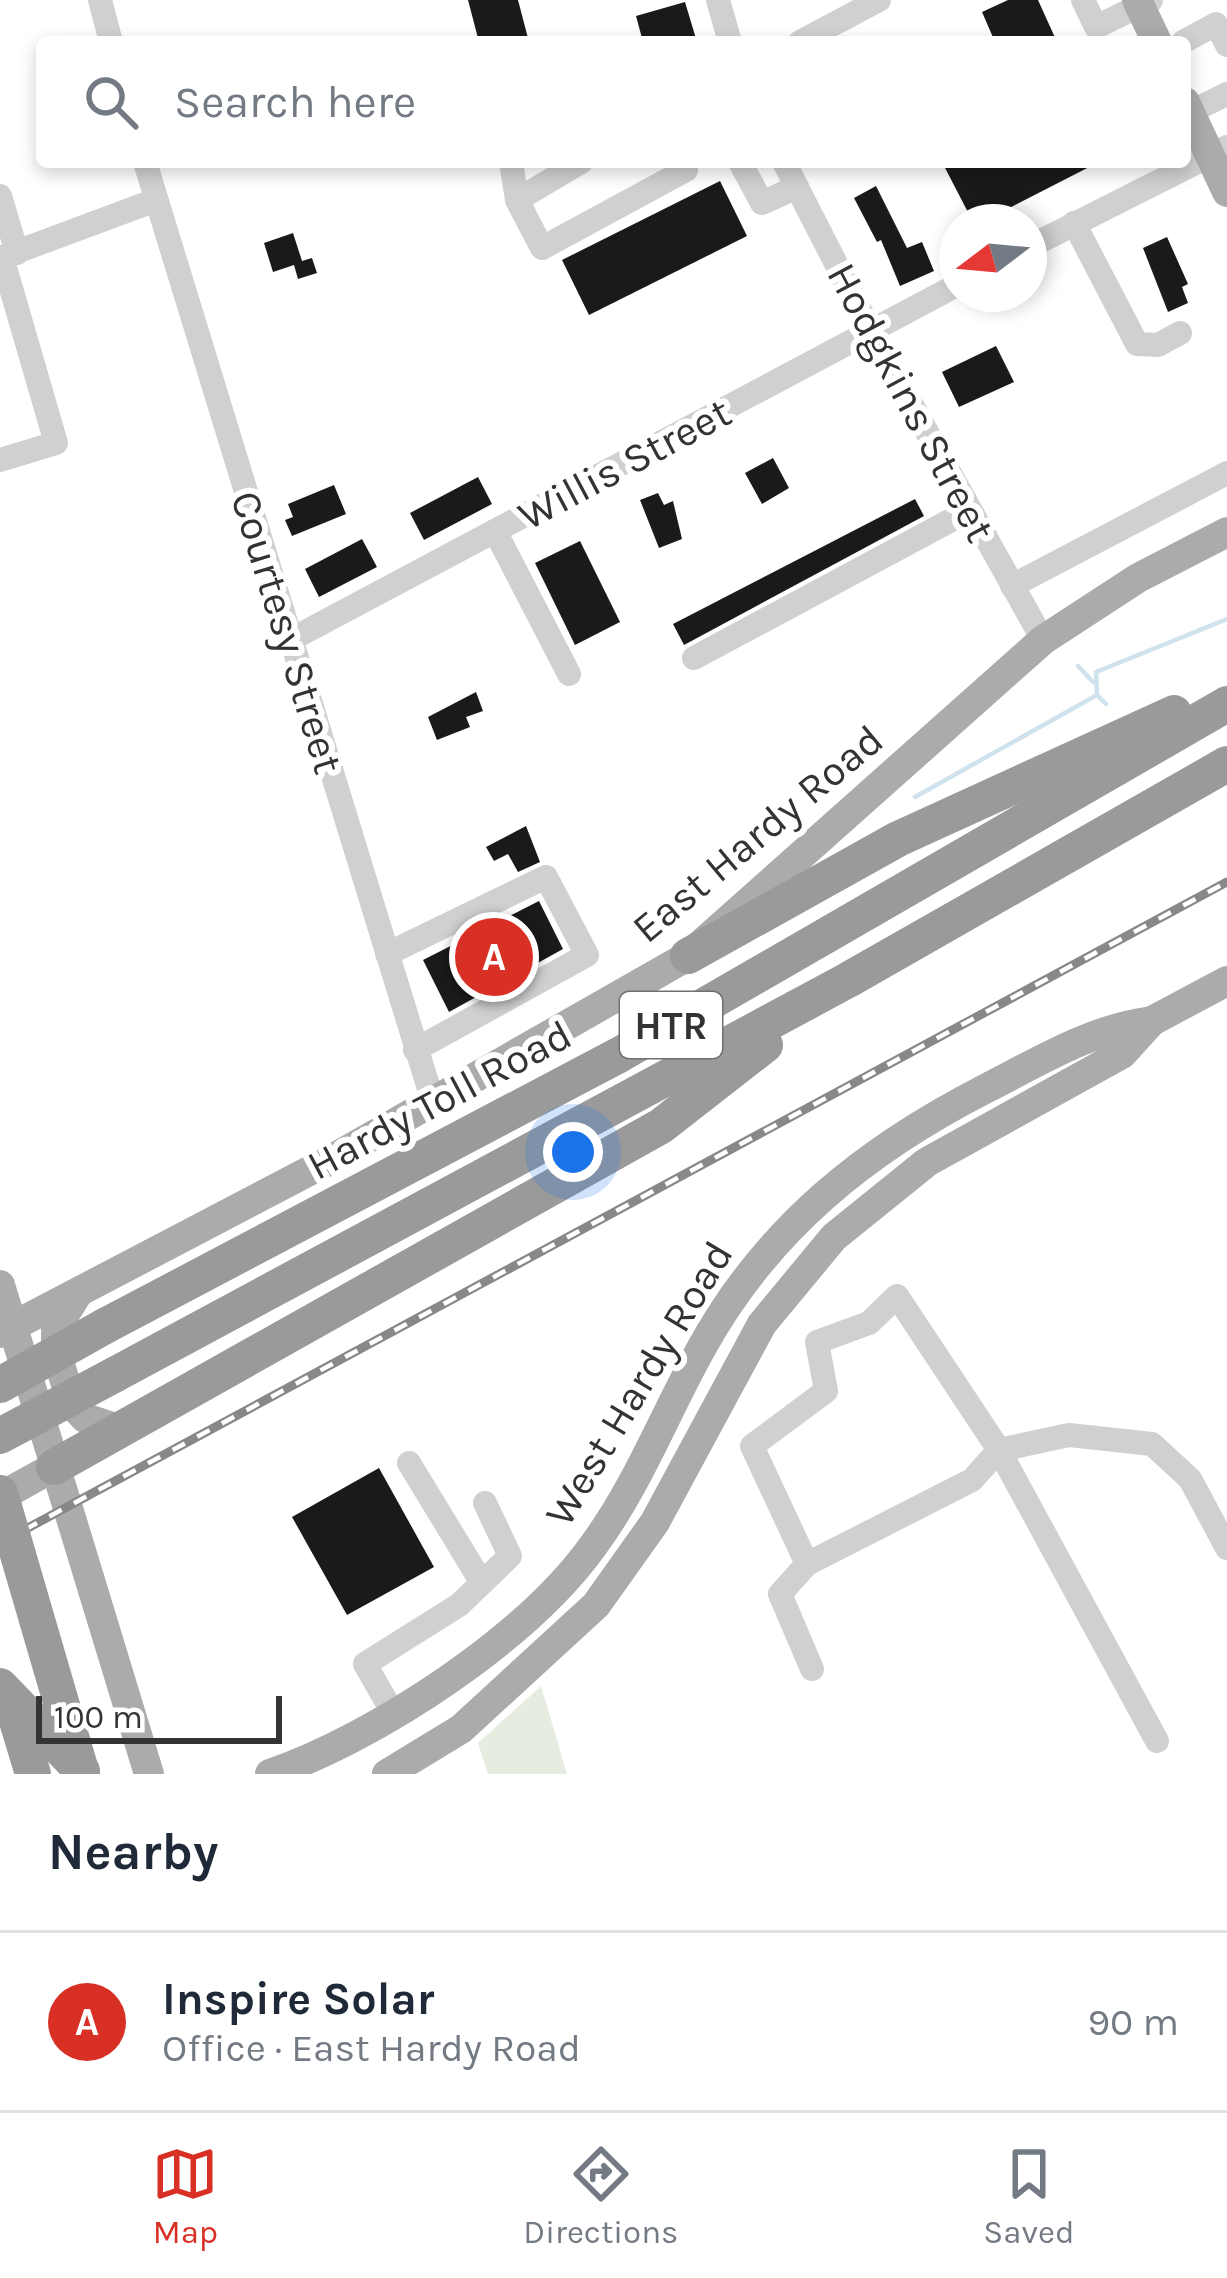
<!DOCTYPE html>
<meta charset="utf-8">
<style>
body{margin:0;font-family:Karla,sans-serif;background:#f2f2f3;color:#1f2937}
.compass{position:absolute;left:939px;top:204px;width:108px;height:108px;border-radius:50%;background:#fff;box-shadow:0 6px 18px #0003;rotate:254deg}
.scale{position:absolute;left:36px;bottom:30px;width:246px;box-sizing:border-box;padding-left:12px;border:6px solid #333;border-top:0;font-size:33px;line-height:42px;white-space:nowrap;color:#333;-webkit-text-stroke:9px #fff;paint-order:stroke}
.you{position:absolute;left:573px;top:1152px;width:42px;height:42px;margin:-30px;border:9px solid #fff;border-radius:50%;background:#1a73e8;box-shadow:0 0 0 18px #1a73e833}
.badge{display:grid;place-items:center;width:78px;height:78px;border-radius:50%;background:#d93025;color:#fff;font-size:39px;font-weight:700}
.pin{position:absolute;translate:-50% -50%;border:6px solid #fff;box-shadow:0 3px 12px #0006}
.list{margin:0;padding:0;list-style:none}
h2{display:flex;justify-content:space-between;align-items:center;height:156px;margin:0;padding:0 48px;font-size:51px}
h2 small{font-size:39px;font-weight:400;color:#747a83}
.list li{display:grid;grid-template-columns:78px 1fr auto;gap:36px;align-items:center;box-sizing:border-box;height:180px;padding:0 48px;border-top:3px solid #e0e1e3}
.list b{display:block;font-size:45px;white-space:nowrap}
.list p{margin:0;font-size:39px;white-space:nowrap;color:#747a83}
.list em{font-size:39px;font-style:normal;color:#747a83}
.icon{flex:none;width:66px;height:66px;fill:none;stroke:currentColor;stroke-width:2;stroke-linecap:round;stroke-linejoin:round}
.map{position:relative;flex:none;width:1227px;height:1774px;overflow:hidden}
.search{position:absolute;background:#fff;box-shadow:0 6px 18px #0003;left:36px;right:36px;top:36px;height:132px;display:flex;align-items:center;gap:30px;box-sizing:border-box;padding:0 42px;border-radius:12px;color:#747a83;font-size:45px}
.sheet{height:336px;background:#fff}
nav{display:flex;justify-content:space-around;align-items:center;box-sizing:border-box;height:168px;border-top:3px solid #e0e1e3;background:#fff;font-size:33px;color:#747a83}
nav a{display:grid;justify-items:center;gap:6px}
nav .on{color:#d93025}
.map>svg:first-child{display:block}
.green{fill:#e6ecdf}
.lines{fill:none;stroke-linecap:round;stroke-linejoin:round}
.stream{stroke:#cfe2ee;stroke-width:4.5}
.building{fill:#1a1a1a}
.minor{stroke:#d0d0d0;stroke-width:24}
.major{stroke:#ababab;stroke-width:30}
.highway{stroke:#9a9a9a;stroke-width:36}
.rail-casing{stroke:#888;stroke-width:9}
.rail{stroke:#fff;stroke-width:4.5;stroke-dasharray:14;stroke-linecap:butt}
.highway-bridge{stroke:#9a9a9a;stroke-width:36}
.labels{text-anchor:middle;stroke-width:12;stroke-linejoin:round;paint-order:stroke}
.shield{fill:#fff;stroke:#707070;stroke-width:3}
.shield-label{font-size:39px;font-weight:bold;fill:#333}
.street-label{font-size:42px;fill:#333;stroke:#fff}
</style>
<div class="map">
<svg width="1227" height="1774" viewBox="0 0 1227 1774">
<rect width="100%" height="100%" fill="#fff"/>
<!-- green -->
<path class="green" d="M 541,1686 L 567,1774 L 488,1774 L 478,1743 Z"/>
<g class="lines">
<!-- stream -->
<g class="stream">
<path d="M 1078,666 L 1093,682"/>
<path d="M 1106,704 L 1097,695 L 1096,672 L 1227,619"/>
<path d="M 915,797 L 1097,695"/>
</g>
</g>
<!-- building -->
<g class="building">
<path d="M 468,0 L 518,0 L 529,42 L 479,42 Z"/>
<path d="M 1008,0 L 1038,0 L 1057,42 L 995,42 L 982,12 Z"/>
<path d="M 685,2 L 697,42 L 643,42 L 636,16 Z"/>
<path d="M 942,162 L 1099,162 L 982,222 L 973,222 Z"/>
<path d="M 720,181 L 747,236 L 589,315 L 562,260 Z"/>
<path d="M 876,186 L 907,248 L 922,242 L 934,271 L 900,286 L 881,240 L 877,242 L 854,198 Z"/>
<path d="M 293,233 L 302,261 L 312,258 L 317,273 L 298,279 L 294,265 L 273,272 L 264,243 Z"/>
<path d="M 1167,237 L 1188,284 L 1182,287 L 1188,303 L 1168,312 L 1143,248 Z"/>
<path d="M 996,346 L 1014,382 L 959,407 L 942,372 Z"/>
<path d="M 773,458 L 789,488 L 762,504 L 745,473 Z"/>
<path d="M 478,477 L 492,504 L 424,540 L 410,513 Z"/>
<path d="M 334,485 L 346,514 L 292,536 L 285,520 L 293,517 L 288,504 Z"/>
<path d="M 658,493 L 664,505 L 673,501 L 682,539 L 659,548 L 640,500 Z"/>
<path d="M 915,499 L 924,516 L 684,645 L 673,624 Z"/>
<path d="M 362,539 L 377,567 L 319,597 L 305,569 Z"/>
<path d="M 580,541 L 620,622 L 575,645 L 535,563 Z"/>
<path d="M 476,692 L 483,711 L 466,717 L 470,727 L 437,740 L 428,717 Z"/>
<path d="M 526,826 L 540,862 L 518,872 L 508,854 L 494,861 L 486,847 Z"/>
<path d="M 539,901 L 563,949 L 449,1012 L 423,960 Z"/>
<path d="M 379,1468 L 434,1567 L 347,1615 L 292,1517 Z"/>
</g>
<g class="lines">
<!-- minor -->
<g class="minor">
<path d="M 100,0 L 111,42"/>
<path d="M 718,0 L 730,42"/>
<path d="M 1083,0 L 1096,27 L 1151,0"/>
<path d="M 800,42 L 879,0"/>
<path d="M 1183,42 L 1216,24 L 1227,45"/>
<path d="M 1190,112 L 1227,94"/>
<path d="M 145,162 L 433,1102"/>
<path d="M 511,162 L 517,200 L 542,248 L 686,170 L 681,162"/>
<path d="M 740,162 L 762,203 L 797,187"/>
<path d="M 784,162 L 870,330 L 1043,640"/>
<path d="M 0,196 L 17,253"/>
<path d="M 517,200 L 581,162"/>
<path d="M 1074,223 L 1137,344 L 1158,345 L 1180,333"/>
<path d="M 1029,247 L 1227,147"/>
<path d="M 0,258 L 156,200"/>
<path d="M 0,460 L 56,443 L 2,257"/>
<path d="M 495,531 L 569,674"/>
<path d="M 1012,586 L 1227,473"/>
<path d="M 290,640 L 957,285"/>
<path d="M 694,658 L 970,510"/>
<path d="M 387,954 L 546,877 L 587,955 L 415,1050"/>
<path d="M 409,1463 L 482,1583"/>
<path d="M 807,1564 L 752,1446 L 826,1391 L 817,1342 L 869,1323 L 897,1296 L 999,1450 L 1157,1741"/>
<path d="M 812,1669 L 780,1594 L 807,1564 L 972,1480 L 999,1450 L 1069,1435 L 1152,1444 L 1190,1479 L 1227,1548"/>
<path d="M 393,1713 L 365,1664 L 459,1605 L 510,1556 L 485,1503"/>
</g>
<!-- major -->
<g class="major">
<path d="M 1137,0 L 1157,42"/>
<path d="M 1185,102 L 1227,192"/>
<path d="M 0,1285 L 149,1774"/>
<path d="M 78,1293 L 56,1328 L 56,1352 L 72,1404 L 85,1418 L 121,1430"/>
<path d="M 0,1333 L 332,1159 L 688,956 L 1043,640 L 1138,578 L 1227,532"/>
<path d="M 0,1497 L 54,1467"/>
<path d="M 270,1774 C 378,1736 526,1639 593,1546 C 638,1485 665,1413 702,1347 C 768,1228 866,1150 985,1089 C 1040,1061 1091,1029 1152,1021"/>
<path d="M 387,1774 L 461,1729 L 596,1605 L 655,1522 L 762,1324 L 834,1237 L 927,1162 L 1122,1054 L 1152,1021 L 1227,981"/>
</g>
<!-- highway -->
<g class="highway">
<path d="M 688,956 L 898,839 L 1174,713"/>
<path d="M 105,1326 L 619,1055 L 1227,704"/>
<path d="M 114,1375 L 848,980 L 1227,764"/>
<path d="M 54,1467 L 661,1126 L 765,1045"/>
<path d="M 0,1686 L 82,1771"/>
<path d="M 11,1701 L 33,1774"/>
</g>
<!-- rail casing -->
<g class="rail-casing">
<path id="rail" d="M 0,1543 L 1227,882"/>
</g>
<!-- rail -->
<use href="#rail" class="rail"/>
<!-- highway-bridge -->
<g class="highway-bridge">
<path d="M 0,1385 L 105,1326"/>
<path d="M 0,1436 L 114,1375"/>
<path d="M 0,1493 L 82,1774"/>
</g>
</g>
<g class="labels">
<!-- shield labels -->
<rect class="shield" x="620" y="992" width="102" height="66" rx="9"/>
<g class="shield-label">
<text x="671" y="1039">HTR</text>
</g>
<!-- street labels -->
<g class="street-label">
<text transform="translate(912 402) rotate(62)" y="15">Hodgkins Street</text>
<text transform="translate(624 463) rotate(-28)" y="15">Willis Street</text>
<text transform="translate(288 632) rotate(73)" y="15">Courtesy Street</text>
<text transform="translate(757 833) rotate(-40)" y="15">East Hardy Road</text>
<text transform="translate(439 1099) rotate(-28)" y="15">Hardy Toll Road</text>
<text transform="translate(638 1383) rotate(-59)" y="15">West Hardy Road</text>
</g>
</g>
</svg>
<svg class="compass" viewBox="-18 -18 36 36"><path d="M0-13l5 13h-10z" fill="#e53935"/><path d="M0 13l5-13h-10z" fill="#747a83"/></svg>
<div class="scale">100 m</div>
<div class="you"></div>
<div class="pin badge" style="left:494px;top:957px">A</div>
<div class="search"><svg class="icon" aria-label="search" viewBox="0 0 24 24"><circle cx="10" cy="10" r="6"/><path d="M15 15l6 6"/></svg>Search here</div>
</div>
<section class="sheet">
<h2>Nearby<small></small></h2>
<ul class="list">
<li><span class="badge">A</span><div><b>Inspire Solar</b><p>Office · East Hardy Road</p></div><em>90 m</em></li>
</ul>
</section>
<nav>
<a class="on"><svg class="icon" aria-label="map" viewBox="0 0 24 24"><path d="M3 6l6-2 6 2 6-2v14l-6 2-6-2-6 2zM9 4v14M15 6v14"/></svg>Map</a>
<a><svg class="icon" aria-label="directions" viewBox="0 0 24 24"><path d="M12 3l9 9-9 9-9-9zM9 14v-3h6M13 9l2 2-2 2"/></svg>Directions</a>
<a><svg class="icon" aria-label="saved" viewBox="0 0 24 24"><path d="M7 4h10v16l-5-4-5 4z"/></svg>Saved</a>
</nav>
